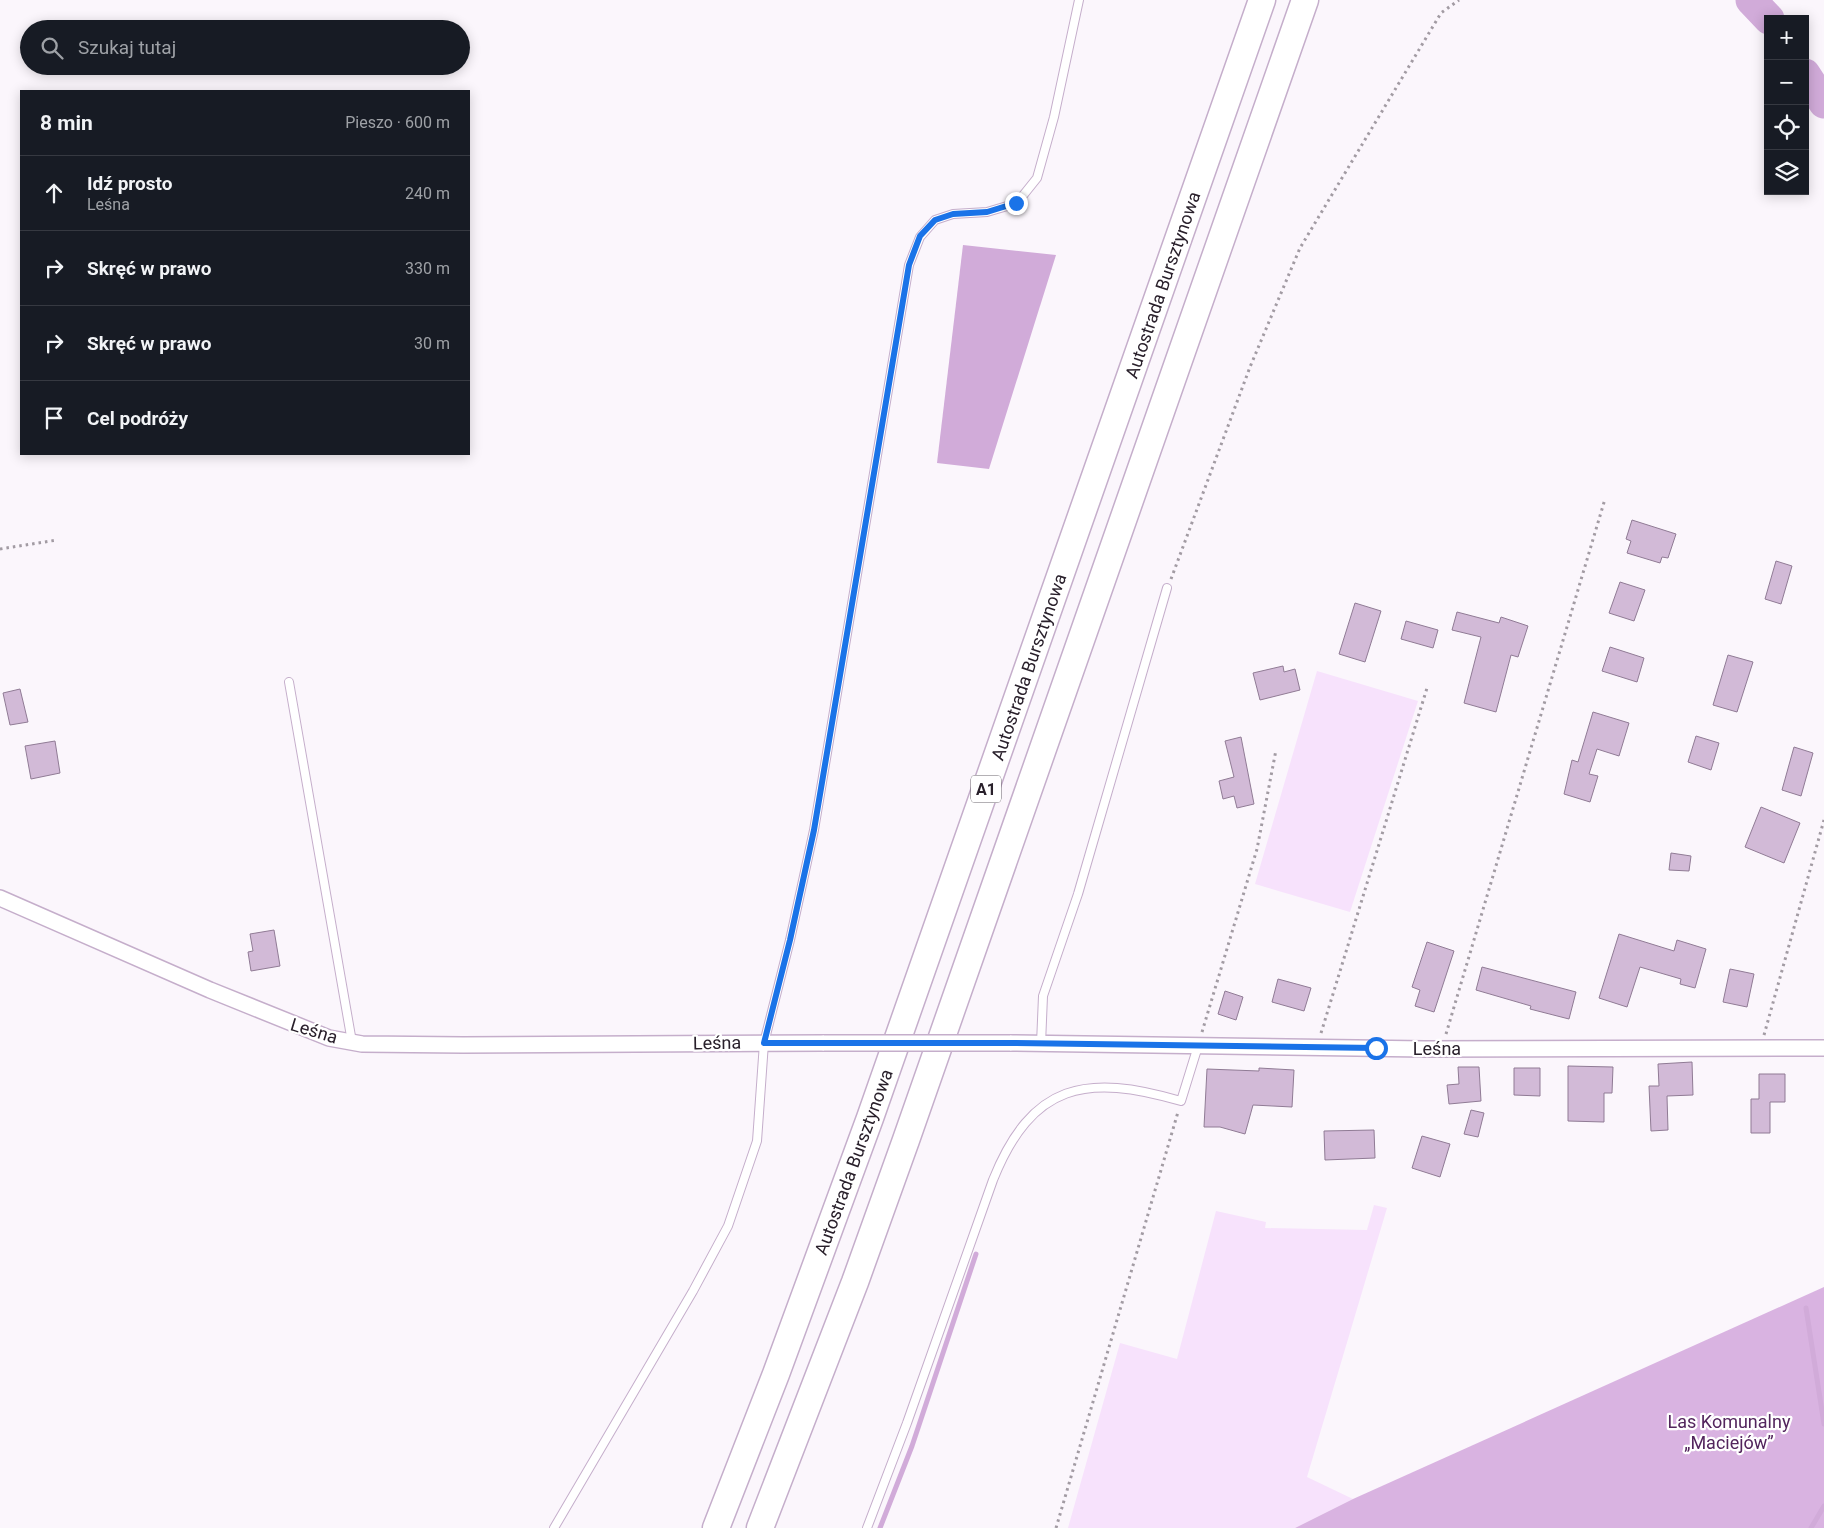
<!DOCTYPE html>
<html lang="pl">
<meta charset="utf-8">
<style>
body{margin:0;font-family:Roboto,sans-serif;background:#20242c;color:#f1f3f6}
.controls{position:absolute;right:15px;top:15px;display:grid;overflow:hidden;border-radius:0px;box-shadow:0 2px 12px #0003}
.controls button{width:45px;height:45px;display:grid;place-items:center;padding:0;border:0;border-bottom:1px solid #363941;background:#171b24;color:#f1f3f6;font:25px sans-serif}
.stop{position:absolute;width:15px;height:15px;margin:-11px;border:4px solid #1a73e8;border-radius:50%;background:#fff}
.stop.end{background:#1a73e8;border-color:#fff;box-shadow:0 1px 5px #0008}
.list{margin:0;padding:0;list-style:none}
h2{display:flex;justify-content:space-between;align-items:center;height:65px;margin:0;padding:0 20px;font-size:21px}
h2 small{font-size:16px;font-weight:400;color:#9ea1a6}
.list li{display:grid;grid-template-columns:32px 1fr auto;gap:15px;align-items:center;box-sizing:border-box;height:75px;padding:0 20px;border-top:1px solid #363941}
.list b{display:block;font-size:19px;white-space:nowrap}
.list p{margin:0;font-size:16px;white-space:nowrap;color:#9ea1a6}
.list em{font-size:16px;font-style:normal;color:#9ea1a6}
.icon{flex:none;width:28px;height:28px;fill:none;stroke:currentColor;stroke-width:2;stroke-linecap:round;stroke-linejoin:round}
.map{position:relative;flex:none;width:1824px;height:1528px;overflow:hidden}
.search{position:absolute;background:#171b24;box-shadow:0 2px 12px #0003;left:20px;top:20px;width:450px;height:55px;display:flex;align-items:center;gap:12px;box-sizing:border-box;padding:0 18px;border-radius:28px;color:#9ea1a6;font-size:19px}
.panel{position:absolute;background:#171b24;box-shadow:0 2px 12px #0003;left:20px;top:90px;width:450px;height:365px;border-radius:0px}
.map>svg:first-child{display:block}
.green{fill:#f7e2fc}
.forest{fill:#d9b3e1}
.water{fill:#d1abd9}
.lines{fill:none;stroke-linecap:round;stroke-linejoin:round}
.stream{stroke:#d1abd9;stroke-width:5}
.river{stroke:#d1abd9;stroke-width:31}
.building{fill:#d2bad7;stroke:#907b95}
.service-casing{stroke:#c5aecb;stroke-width:10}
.minor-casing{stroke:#c5aecb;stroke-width:18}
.motorway-casing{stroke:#c5aecb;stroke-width:29}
.path{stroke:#a29ba3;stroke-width:3;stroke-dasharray:2.5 4;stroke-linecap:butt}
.service{stroke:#fff;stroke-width:8}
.minor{stroke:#fff;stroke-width:15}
.motorway{stroke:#fff;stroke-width:26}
.minor-bridge-casing{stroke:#c5aecb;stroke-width:18;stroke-linecap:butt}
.minor-bridge{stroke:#fff;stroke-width:15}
.route{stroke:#1a73e8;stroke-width:6}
.labels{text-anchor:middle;stroke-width:4.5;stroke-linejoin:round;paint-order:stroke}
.shield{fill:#fff;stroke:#69636b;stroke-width:1}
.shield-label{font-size:16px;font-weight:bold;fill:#29202b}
.street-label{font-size:18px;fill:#29202b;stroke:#fff}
.park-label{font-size:18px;fill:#53255d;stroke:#fff}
</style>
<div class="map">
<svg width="1824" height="1528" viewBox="0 0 1824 1528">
<rect width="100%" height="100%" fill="#fbf6fc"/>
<!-- green -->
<g class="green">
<path d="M 1317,671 L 1418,701 L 1350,912 L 1255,884 Z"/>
<path d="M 1374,1205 L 1387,1208 L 1307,1477 L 1353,1499 L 1295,1528 L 1068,1528 L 1120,1343 L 1177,1359 L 1216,1211 L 1266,1222 L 1265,1228 L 1367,1230 Z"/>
</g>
<!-- forest -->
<path class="forest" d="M 1824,1287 L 1824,1528 L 1295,1528 L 1353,1499 Z"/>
<!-- water -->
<path class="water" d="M 963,245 L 1056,255 L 989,469 L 937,463 Z"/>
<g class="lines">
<!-- stream -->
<g class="stream">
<path d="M 1806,1308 L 1824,1424"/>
<path d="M 880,1528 L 912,1446 L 976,1254"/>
<path d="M 1811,1528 L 1824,1506"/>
</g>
<!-- river -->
<g class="river">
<path d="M 1751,0 L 1769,19"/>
<path d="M 1805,74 L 1824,103"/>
</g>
</g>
<!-- building -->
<g class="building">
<path d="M 1632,520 L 1676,534 L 1668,558 L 1662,557 L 1660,563 L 1627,553 L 1631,541 L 1626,539 Z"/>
<path d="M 1776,561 L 1792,566 L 1781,604 L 1765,599 Z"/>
<path d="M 1620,582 L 1645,590 L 1634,621 L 1609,613 Z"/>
<path d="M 1355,603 L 1381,611 L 1365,662 L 1339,654 Z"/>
<path d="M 1457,612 L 1499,623 L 1501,617 L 1528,626 L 1518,657 L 1511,655 L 1496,712 L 1464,703 L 1481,637 L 1452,630 Z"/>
<path d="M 1406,621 L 1438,630 L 1433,648 L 1401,639 Z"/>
<path d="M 1610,647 L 1644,658 L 1637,682 L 1602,671 Z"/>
<path d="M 1728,655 L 1753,662 L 1737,712 L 1713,705 Z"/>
<path d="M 1283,666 L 1284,672 L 1295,669 L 1300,690 L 1260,700 L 1253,673 Z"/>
<path d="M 20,689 L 28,722 L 10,725 L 3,693 Z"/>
<path d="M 1593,712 L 1629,723 L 1619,756 L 1597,749 L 1589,774 L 1598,776 L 1590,802 L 1564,794 L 1572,760 L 1578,762 Z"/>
<path d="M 1696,736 L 1719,743 L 1711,770 L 1688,762 Z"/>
<path d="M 1241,737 L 1254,804 L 1237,808 L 1234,796 L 1223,799 L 1219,781 L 1234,777 L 1225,741 Z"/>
<path d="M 55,741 L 60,773 L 31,779 L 25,746 Z"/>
<path d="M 1794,747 L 1813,753 L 1801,796 L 1782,790 Z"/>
<path d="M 1761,807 L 1800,823 L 1784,863 L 1745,847 Z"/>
<path d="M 1671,853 L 1691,856 L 1689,871 L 1669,870 Z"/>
<path d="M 274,930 L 280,966 L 251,971 L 248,952 L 253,951 L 250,934 Z"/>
<path d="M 1619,934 L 1674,951 L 1677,940 L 1706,949 L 1695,988 L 1680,984 L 1681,979 L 1640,967 L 1627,1007 L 1599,998 Z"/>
<path d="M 1427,942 L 1454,951 L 1434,1012 L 1415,1006 L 1420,990 L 1412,987 Z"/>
<path d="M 1482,967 L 1576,992 L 1569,1019 L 1530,1009 L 1531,1006 L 1476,990 Z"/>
<path d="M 1730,969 L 1754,974 L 1747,1007 L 1723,1002 Z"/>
<path d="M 1278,979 L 1311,988 L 1304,1011 L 1272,1002 Z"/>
<path d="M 1225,991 L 1243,997 L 1236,1020 L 1218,1014 Z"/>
<path d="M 1692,1062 L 1693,1095 L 1667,1096 L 1668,1130 L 1651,1131 L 1649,1086 L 1659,1086 L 1658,1064 Z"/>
<path d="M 1568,1066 L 1613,1067 L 1612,1093 L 1604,1093 L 1604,1122 L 1568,1121 Z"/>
<path d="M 1458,1067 L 1479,1067 L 1481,1101 L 1449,1104 L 1447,1085 L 1459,1084 Z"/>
<path d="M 1259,1068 L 1294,1070 L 1292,1107 L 1253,1105 L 1245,1134 L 1220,1127 L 1204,1127 L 1207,1069 L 1259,1071 Z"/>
<path d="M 1514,1068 L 1540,1068 L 1540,1096 L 1514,1095 Z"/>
<path d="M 1759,1074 L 1785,1074 L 1785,1102 L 1770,1102 L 1770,1133 L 1751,1133 L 1751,1099 L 1759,1099 Z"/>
<path d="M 1471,1110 L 1484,1113 L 1478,1137 L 1464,1134 Z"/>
<path d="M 1374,1130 L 1375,1158 L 1325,1160 L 1324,1131 Z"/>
<path d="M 1422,1136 L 1450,1144 L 1440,1177 L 1412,1168 Z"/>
</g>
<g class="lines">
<!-- service casing -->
<g class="service-casing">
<g id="service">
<path d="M 289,682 L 352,1042"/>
<path d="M 1041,1044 L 1043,996 L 1078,894 L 1167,588"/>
<path d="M 554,1528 L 693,1291 L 728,1226 L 757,1141 L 764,1043 L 790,940 L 814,830 L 909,265 L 920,237 L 935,220 L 953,214 L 987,212 L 1017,203 L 1037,178 L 1054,117 L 1079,0"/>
<path d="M 867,1528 L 907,1423 L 993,1180 C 1032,1083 1086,1073 1181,1101 L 1198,1046"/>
</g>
</g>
<!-- minor casing -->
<g class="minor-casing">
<g id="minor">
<path d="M 0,898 L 210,990 L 329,1038 L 362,1044 L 463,1045 L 824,1043"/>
<path d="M 1010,1043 L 1425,1049 L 1824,1048"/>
</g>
</g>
<!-- motorway casing -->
<g class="motorway-casing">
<g id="motorway">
<path d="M 716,1528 L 776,1374 L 870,1118 L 1262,0"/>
<path d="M 760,1528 L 855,1282 L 906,1140 L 1305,0"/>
</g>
</g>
<!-- path -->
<g class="path">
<path d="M 0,549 L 57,540"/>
<path d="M 1171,579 L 1250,367 L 1300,248 L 1441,13 L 1459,0"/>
<path d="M 1202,1032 L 1257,849 L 1276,750"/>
<path d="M 1321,1033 L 1427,688"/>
<path d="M 1446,1034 L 1605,499"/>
<path d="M 1764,1035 L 1824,820"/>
<path d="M 1056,1528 L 1178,1112"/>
</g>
<!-- service -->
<use href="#service" class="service"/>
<!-- minor -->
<use href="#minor" class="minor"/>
<!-- motorway -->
<use href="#motorway" class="motorway"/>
<!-- minor-bridge casing -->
<g class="minor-bridge-casing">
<path id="minor-bridge" d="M 824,1043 L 1010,1043"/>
</g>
<!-- minor-bridge -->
<use href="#minor-bridge" class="minor-bridge"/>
</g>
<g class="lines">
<!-- route -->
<path class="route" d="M 1016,203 L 987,212 L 953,214 L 935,220 L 920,236 L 909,265 L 814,830 L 790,940 L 764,1043 L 1010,1043 L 1376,1048"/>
</g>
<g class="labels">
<!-- shield labels -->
<rect class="shield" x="971" y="775.5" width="30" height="27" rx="4"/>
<g class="shield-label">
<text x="986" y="795">A1</text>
</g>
<!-- street labels -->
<g class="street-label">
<text transform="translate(1163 285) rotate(-71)" y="6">Autostrada Bursztynowa</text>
<text transform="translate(1029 667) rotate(-71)" y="6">Autostrada Bursztynowa</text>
<text transform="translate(314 1031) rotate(17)" y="6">Leśna</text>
<text transform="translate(717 1043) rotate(-1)" y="6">Leśna</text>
<text x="1437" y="1055">Leśna</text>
<text transform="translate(854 1162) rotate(-70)" y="6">Autostrada Bursztynowa</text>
</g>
<!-- park labels -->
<g class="park-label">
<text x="1729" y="1428">Las Komunalny<tspan x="1729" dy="21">„Maciejów”</tspan></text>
</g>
</g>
</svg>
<div class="controls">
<button>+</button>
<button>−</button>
<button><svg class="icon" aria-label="locate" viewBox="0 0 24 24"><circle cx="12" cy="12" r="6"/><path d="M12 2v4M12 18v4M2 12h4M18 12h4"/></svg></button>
<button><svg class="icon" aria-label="layers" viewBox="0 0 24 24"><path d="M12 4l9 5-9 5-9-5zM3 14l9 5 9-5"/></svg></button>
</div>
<div class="stop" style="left:1376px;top:1048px"></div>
<div class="stop end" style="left:1016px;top:203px"></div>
<div class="search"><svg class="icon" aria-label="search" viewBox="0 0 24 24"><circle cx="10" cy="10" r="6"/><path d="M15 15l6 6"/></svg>Szukaj tutaj</div>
<section class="panel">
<h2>8 min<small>Pieszo · 600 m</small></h2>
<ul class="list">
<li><svg class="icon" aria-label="ahead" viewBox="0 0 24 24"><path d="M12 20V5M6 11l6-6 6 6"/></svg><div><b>Idź prosto</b><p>Leśna</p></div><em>240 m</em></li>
<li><svg class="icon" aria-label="right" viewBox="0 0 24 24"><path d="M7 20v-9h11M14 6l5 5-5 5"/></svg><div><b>Skręć w prawo</b></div><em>330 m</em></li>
<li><svg class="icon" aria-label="right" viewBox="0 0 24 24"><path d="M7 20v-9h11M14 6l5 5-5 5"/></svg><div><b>Skręć w prawo</b></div><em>30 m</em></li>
<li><svg class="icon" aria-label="arrive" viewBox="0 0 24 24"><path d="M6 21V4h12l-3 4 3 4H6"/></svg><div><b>Cel podróży</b></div></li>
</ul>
</section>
</div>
